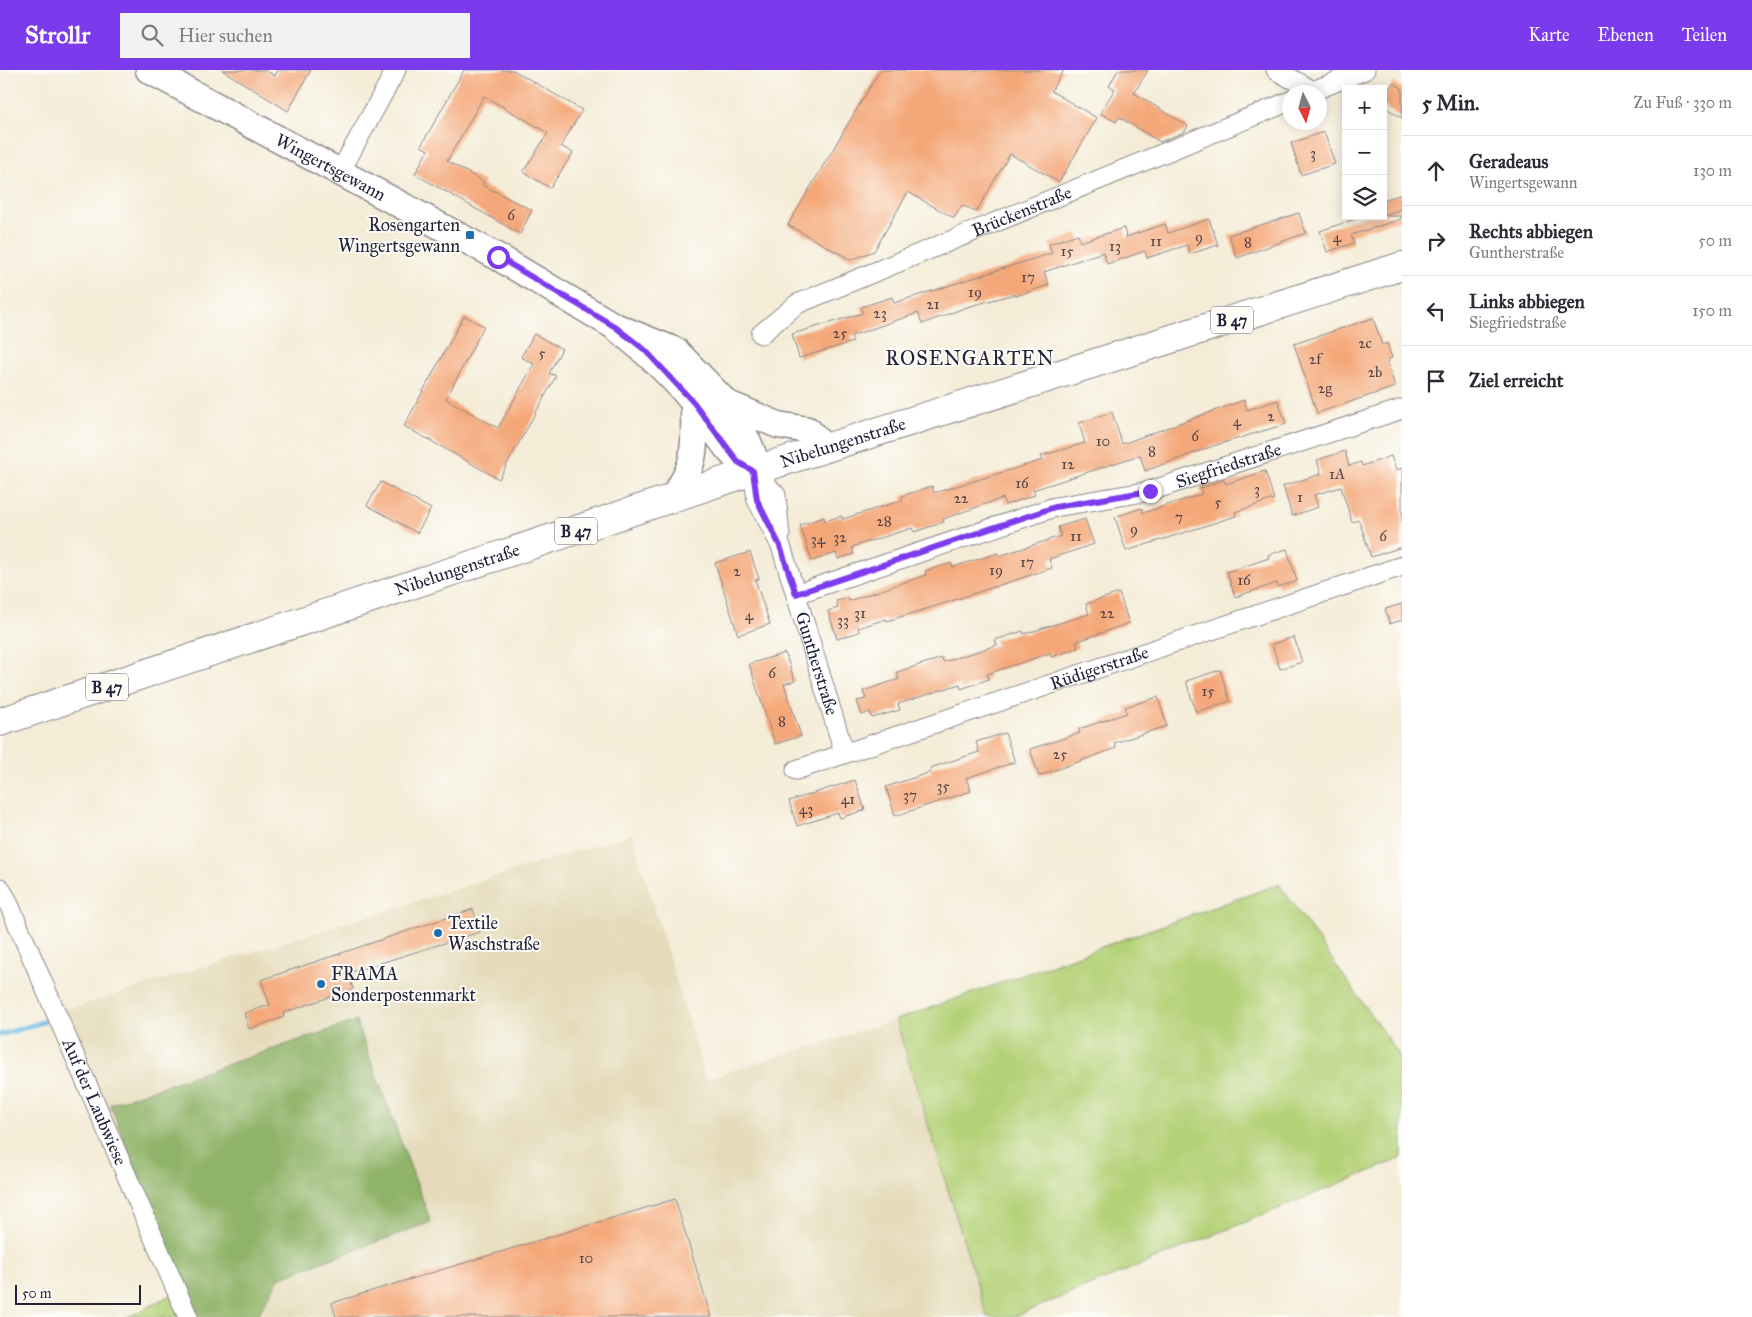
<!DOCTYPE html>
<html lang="de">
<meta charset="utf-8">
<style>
body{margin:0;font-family:"IM FELL Great Primer",serif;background:#f2f2f3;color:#2b2b33}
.controls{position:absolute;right:15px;top:15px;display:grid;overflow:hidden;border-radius:0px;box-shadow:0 2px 12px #0003}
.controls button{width:45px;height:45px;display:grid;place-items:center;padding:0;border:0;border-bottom:1px solid #e1e1e2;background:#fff;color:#2b2b33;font:25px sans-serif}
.compass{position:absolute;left:1282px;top:15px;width:45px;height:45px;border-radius:50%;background:#fff;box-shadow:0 2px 12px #0003;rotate:174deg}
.scale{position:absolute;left:15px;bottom:12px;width:126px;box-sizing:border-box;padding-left:5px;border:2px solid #22223b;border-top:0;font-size:14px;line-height:18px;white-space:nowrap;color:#22223b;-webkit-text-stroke:4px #fdfcf7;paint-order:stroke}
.stop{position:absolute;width:15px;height:15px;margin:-11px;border:4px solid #7c3aed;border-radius:50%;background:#fff}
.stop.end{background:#7c3aed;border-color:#fff;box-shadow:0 1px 5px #0008}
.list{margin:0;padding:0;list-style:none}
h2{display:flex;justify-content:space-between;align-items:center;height:65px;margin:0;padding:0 20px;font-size:21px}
h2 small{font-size:16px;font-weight:400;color:#7c7c81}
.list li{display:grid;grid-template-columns:32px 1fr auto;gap:15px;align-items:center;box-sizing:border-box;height:70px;padding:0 20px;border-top:1px solid #e1e1e2}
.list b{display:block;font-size:19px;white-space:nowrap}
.list p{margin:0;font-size:16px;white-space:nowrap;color:#7c7c81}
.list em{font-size:16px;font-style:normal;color:#7c7c81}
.icon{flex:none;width:28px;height:28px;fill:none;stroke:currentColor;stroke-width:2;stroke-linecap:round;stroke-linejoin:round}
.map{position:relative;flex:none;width:1402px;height:1247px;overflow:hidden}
header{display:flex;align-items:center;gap:30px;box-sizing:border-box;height:70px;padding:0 25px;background:#7c3aed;color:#fff}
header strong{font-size:24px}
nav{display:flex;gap:28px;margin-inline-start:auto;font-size:18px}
.search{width:350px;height:45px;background:#f2f2f3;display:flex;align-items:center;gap:12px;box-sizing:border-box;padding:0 18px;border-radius:0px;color:#7c7c81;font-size:19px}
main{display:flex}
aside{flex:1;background:#fff}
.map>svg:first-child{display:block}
.built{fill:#e5dbba}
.green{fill:#b4d177;stroke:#6b7a59}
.forest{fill:#8fb368;stroke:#586a52}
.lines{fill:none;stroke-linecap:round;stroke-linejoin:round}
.stream{stroke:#6ebce8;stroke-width:5}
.building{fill:#f4a879}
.street-casing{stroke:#8b8789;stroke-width:21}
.secondary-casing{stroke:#8b8789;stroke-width:29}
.primary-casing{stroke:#8b8789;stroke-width:30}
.street{stroke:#fff;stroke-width:19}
.secondary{stroke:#fff;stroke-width:26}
.primary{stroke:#fff;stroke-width:28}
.route{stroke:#7c3aed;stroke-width:6}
.poi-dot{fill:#1f6fb2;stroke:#fdfcf7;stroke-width:2}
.labels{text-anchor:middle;stroke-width:4;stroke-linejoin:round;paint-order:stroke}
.number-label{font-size:15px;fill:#56444a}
.shield{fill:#fdfcf7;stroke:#646373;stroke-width:1}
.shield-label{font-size:16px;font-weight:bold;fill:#22223b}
.street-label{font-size:18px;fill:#22223b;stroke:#fdfcf7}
.poi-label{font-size:18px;fill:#22223b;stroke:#fdfcf7;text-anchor:start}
.quarter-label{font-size:20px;letter-spacing:1px;fill:#22223b;stroke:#fdfcf7}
</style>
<header>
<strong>Strollr</strong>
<div class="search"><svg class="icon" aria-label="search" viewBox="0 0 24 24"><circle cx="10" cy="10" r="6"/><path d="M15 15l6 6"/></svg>Hier suchen</div>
<nav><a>Karte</a><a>Ebenen</a><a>Teilen</a></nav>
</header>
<main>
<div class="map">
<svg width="1402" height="1247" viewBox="0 0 1402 1247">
<rect width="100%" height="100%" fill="#fdfcf7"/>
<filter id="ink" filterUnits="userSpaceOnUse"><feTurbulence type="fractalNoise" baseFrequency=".02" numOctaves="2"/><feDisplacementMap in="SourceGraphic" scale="10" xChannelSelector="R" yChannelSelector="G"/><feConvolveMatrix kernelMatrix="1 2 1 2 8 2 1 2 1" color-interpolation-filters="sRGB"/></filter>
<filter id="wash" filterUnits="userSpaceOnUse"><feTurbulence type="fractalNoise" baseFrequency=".0096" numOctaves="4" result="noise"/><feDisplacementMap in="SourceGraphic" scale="20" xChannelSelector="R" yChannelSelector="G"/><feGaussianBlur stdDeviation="1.12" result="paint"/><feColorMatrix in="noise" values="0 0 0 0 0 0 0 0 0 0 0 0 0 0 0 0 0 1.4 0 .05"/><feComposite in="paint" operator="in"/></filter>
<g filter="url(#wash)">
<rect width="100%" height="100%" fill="#f4ecd7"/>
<!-- built -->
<path class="built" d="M 632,764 L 706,1009 L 896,950 L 987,1247 L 185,1247 L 50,945 Z"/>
<!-- green -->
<g class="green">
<path d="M 1279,814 L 1402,989 L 1402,1088 L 1013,1247 L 987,1247 L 896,950 Z"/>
<path d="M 174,1223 L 185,1247 L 126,1247 L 133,1245 Z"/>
</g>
<!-- forest -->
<path class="forest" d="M 356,951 L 431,1152 L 279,1208 L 257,1247 L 194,1247 L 191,1244 L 110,1034 Z"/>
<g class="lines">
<!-- stream -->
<path class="stream" d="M 0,965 L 46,951"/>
</g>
<g id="blocks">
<!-- building -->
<g class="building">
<path d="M 222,0 L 265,0 L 275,6 L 278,0 L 311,0 L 288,41 Z"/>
<path d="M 464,0 L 513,0 L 582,40 L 561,76 L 573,83 L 550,118 L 523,102 L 548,63 L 484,26 L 447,91 L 484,112 L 482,115 L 532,140 L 520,164 L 415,104 L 428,80 L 421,76 Z"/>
<path d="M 880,0 L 1064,0 L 1051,21 L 1097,48 L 1059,112 L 1010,84 L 976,142 L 962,135 L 954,148 L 908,122 L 874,181 L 851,190 L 788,155 Z"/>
<path d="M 1118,0 L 1148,0 L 1134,23 L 1188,56 L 1184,62 L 1160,72 L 1119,47 L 1116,52 L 1100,43 L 1115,19 L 1109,16 Z"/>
<path d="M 1393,13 L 1402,18 L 1402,48 L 1383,36 L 1383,29 Z"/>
<path d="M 1324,62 L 1335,94 L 1301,105 L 1291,73 Z"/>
<path d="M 1402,124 L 1402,139 L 1383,145 L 1383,130 Z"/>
<path d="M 1299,143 L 1306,163 L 1237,188 L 1229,165 Z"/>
<path d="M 1364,146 L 1401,146 L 1401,149 L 1351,165 L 1354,173 L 1327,182 L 1320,161 Z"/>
<path d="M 1209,149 L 1218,175 L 1190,184 L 1187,175 L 1147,188 L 1145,181 L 1107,194 L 1103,182 L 1044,202 L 1049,215 L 1016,226 L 1015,224 L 967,237 L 922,254 L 918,243 L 851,266 L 853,272 L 799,288 L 792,264 L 863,243 L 861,237 L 892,227 L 894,233 L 1052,183 L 1049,174 L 1078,164 L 1080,172 L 1124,158 L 1126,167 L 1165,154 L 1168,163 Z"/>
<path d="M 464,246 L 484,256 L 446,329 L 498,358 L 534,294 L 521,287 L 534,264 L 562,279 L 549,303 L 556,306 L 499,409 L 404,356 Z"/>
<path d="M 1373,248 L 1382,275 L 1387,273 L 1392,288 L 1387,290 L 1395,317 L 1317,343 L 1294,274 Z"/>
<path d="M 1244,330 L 1247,340 L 1278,330 L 1286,354 L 1213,376 L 1145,401 L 1140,385 L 1033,420 L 1035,425 L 1005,435 L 1003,428 L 943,449 L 944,452 L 914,462 L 912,458 L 852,477 L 854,484 L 838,489 L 836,483 L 812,491 L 800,455 L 824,447 L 825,451 L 842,446 L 843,449 L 903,430 L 902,426 L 932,416 L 934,423 L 1043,390 L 1041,386 L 1085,373 L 1079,353 L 1112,342 L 1122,374 Z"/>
<path d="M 1345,381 L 1349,396 L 1361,392 L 1362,396 L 1391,386 L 1396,400 L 1402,398 L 1402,477 L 1371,487 L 1359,450 L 1352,452 L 1341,417 L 1314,425 L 1318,437 L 1292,446 L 1283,416 L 1321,404 L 1317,390 Z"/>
<path d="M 1265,401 L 1274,429 L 1235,442 L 1236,446 L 1126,481 L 1115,447 L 1142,438 L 1143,443 L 1202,424 L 1200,418 L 1224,410 L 1226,414 Z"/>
<path d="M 381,412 L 431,439 L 417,463 L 367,435 Z"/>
<path d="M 1085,449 L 1094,474 L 1049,489 L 1052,498 L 936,536 L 887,551 L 886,549 L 858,558 L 859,562 L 837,569 L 828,541 L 838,538 L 836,531 L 848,528 L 849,531 L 926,505 L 925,501 L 951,493 L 953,497 L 998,483 L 999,486 L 1061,466 L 1058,457 Z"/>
<path d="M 1287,479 L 1297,511 L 1278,517 L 1277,513 L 1235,527 L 1227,502 L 1269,488 L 1268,485 Z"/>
<path d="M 750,482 L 759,509 L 755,510 L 770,554 L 738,565 L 715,493 Z"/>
<path d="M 1119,523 L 1129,553 L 1076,572 L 1078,578 L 1051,587 L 1050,583 L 987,604 L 989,609 L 961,619 L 960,614 L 898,634 L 900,640 L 872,648 L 870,642 L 862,645 L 857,631 L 866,629 L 863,621 L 899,609 L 897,602 L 942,588 L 943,592 L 997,575 L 995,570 L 1023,561 L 1024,564 L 1089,544 L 1086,534 Z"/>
<path d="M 1402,534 L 1402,550 L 1390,554 L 1385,539 Z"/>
<path d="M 1294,567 L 1302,592 L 1280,599 L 1272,574 Z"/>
<path d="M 785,583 L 795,611 L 784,614 L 801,666 L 775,674 L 749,594 Z"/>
<path d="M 1220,600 L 1230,631 L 1196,642 L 1186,611 Z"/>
<path d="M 1158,627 L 1167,656 L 1114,673 L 1116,678 L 1039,706 L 1030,679 L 1080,663 L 1079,659 L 1127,643 L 1125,637 Z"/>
<path d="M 1005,663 L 1015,692 L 966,708 L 971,721 L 895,746 L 886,717 L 931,702 L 930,698 L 979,682 L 976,672 Z"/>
<path d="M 855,710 L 865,740 L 840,748 L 838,743 L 797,756 L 789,731 Z"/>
<path d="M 473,839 L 480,862 L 348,903 L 353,919 L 283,943 L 284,947 L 249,959 L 244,943 L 270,935 L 261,910 Z"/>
<path d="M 675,1129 L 711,1247 L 336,1247 L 332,1233 Z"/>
</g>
</g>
</g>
<g filter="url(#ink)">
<use href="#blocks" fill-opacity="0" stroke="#8b8789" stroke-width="1"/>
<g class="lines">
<!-- street casing -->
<g class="street-casing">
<g id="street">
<path d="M 1276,0 L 1313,21 L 1365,0"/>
<path d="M 340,102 L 396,0"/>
<path id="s1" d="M 761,264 L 797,234 L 1290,31"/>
<path id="s2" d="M 753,401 L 757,430 L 781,476 L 844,682"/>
<path d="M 753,401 L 776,425 L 780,466"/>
<path id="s3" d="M 796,524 L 1055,437 L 1150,421 L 1402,339"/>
<path id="s4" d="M 796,700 L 1402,496"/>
<path id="s5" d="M 0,818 L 7,830 L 188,1247"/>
</g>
</g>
<!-- secondary casing -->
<g class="secondary-casing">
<g id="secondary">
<path id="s6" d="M 149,0 L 498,187 L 614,256 L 676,281 L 726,333 L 748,372 L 753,384 L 753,401 C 725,384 715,357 694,333 C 671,304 643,279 614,256"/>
<path d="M 726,333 L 778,355 L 808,360 L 825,379"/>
<path d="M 670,430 C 699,395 694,375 694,333"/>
</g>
</g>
<!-- primary casing -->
<g class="primary-casing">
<g id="primary">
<path id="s7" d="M 0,652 L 753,401 L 1402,196"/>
</g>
</g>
<!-- street -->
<use href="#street" class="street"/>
<!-- secondary -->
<use href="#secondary" class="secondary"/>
<!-- primary -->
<use href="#primary" class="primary"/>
</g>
</g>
<g class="lines" filter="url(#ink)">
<!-- route -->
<path class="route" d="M 498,187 L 614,256 L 645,280 L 694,333 L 738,392 L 753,401 L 757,430 L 780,476 L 796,524 L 1055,437 L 1150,421"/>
</g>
<!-- markers -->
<g class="poi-dot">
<rect x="465" y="160" width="10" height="10" rx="2.5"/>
<circle cx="438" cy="863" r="5"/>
<circle cx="321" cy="914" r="5"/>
</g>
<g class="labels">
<!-- number labels -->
<g class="number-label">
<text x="1313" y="88">3</text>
<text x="511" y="150">6</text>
<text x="1199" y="172">9</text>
<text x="1337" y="172">4</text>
<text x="1156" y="176">11</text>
<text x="1248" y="177">8</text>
<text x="1115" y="181">13</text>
<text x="1067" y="186">15</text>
<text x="1028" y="212">17</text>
<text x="975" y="227">19</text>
<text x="933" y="239">21</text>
<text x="880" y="248">23</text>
<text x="840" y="268">25</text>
<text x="1365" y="278">2c</text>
<text x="542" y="288">5</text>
<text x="1315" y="294">2f</text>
<text x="1375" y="307">2b</text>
<text x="1325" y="323">2g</text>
<text x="1271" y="351">2</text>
<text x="1237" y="356">4</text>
<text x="1195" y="371">6</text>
<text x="1103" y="376">10</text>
<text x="1152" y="386">8</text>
<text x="1068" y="399">12</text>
<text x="1337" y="409">1A</text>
<text x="1022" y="418">16</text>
<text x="1257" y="424">3</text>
<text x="1300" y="432">1</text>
<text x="961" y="433">22</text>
<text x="1218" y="437">5</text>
<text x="1179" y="452">7</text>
<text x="884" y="456">28</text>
<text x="1134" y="464">9</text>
<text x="1076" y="471">11</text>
<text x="1383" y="471">6</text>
<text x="840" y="472">32</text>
<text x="818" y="474">34</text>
<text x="1027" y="497">17</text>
<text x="996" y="505">19</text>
<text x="737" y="506">2</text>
<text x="1244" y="515">16</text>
<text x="860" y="548">31</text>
<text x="1107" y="548">22</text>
<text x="749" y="550">4</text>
<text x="843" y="555">33</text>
<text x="772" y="608">6</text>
<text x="1208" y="626">15</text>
<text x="782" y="656">8</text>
<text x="1060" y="689">25</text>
<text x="943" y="721">35</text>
<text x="910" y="730">37</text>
<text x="848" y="734">41</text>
<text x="806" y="744">43</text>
<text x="586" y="1193">10</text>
</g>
<!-- shield labels -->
<g class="shield">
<rect x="1211" y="236.5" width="42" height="27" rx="4"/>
<rect x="555" y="447.5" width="42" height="27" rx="4"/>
<rect x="86" y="603.5" width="42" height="27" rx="4"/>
</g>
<g class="shield-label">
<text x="1232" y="256">B 47</text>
<text x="576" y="467">B 47</text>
<text x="107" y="623">B 47</text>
</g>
<!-- street labels -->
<g class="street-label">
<text dy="6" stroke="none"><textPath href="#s6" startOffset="206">Wingertsgewann</textPath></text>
<text dy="6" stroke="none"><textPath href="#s1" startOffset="290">Brückenstraße</textPath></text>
<text dy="6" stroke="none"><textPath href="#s7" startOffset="888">Nibelungenstraße</textPath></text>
<text dy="6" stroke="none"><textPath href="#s3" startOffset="452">Siegfriedstraße</textPath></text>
<text dy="6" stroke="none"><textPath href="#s7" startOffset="482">Nibelungenstraße</textPath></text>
<text dy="6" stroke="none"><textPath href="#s2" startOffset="204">Guntherstraße</textPath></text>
<text dy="6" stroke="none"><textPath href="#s4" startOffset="320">Rüdigerstraße</textPath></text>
<text dy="6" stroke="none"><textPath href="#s5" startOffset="234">Auf der Laubwiese</textPath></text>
</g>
<!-- poi labels -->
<g class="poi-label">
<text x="460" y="161" text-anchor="end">Rosengarten<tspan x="460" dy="21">Wingertsgewann</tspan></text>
<text x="448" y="859">Textile<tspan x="448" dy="21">Waschstraße</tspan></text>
<text x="331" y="910">FRAMA<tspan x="331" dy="21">Sonderpostenmarkt</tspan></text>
</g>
<!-- quarter labels -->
<g class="quarter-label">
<text x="970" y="295">ROSENGARTEN</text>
</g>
</g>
</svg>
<div class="controls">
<button>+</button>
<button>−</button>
<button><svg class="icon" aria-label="layers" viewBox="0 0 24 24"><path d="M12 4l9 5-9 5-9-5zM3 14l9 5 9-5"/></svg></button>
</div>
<svg class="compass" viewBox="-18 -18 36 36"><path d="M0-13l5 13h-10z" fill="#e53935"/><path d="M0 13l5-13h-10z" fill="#7c7c81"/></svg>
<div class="scale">50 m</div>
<div class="stop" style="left:498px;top:187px"></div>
<div class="stop end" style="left:1150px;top:421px"></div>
</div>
<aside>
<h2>5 Min.<small>Zu Fuß · 330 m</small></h2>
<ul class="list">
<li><svg class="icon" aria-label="ahead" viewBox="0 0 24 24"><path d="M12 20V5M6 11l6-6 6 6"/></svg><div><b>Geradeaus</b><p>Wingertsgewann</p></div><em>130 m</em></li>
<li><svg class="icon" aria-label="right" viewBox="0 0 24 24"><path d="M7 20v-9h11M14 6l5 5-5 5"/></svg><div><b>Rechts abbiegen</b><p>Guntherstraße</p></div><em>50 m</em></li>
<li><svg class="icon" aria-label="left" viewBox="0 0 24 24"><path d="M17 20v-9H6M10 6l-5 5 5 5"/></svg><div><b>Links abbiegen</b><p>Siegfriedstraße</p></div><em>150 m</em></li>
<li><svg class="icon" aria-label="arrive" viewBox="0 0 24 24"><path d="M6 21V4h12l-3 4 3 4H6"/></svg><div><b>Ziel erreicht</b></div></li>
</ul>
</aside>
</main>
